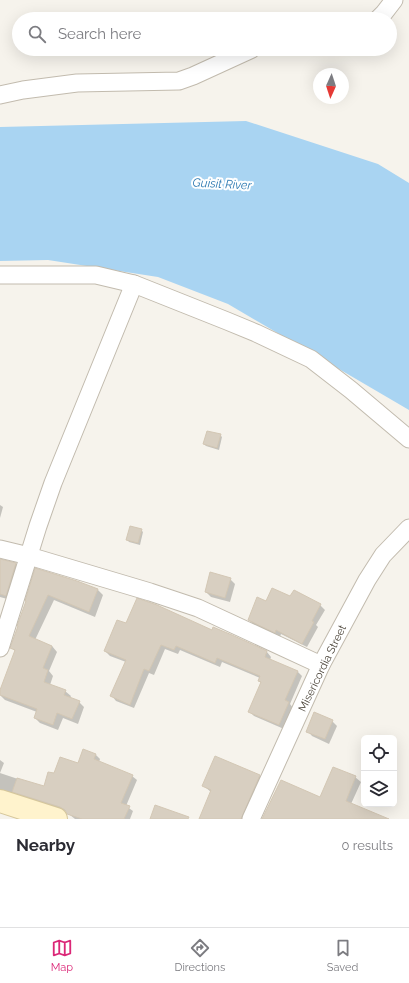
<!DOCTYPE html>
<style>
body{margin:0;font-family:Raleway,sans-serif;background:#f7f7f7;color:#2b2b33}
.controls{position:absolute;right:12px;bottom:12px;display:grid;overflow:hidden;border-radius:6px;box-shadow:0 4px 16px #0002}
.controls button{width:36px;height:36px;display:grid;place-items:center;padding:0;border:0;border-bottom:1px solid #e1e1e2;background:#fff;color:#2b2b33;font:20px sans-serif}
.compass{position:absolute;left:313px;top:68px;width:36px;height:36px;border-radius:50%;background:#fff;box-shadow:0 4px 16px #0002;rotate:183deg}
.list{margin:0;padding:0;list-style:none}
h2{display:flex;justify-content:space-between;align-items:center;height:52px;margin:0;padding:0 16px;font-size:17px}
h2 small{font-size:13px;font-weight:400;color:#7c7c81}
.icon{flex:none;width:22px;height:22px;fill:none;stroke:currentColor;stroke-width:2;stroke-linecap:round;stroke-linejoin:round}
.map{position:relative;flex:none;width:409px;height:819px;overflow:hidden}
.search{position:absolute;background:#fff;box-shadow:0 4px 16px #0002;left:12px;right:12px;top:12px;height:44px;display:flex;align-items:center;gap:10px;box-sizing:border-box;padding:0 14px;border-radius:22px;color:#7c7c81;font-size:15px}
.sheet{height:108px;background:#fff}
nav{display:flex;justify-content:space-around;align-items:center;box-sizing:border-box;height:56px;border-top:1px solid #e1e1e2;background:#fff;font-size:11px;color:#7c7c81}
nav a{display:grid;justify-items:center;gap:2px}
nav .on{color:#db2777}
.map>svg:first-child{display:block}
.water{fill:#a9d4f2}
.shadow{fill:#0003}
.building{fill:#d8cfc1;stroke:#d3c7b4}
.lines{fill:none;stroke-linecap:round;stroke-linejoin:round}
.street-casing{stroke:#c2bbae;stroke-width:19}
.secondary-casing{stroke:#d6c79b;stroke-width:24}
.street{stroke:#fff;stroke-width:17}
.secondary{stroke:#fff3cd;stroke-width:22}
.labels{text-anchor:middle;stroke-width:4;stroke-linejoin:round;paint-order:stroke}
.street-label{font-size:11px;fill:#4b4439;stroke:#fff}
.water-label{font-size:12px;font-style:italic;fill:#2e7ab2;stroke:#fff}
</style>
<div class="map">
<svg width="409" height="819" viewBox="0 0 409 819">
<rect width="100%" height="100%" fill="#f6f3ec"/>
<!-- water -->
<path class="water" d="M 246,121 L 378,164 L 409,183 L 409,410 L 228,304 L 158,277 L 48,260 L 0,261 L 0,127 Z"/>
<!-- shadow -->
<g class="shadow">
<path d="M 220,435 L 222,437 L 219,450 L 206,446 L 204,444 Z"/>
<path d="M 0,505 L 3,507 L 0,518 Z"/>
<path d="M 141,530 L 143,532 L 140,545 L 129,542 L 127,539 Z"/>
<path d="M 0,560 L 15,564 L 21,569 L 11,600 L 0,597 Z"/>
<path d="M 230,579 L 235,584 L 230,602 L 211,597 L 206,592 Z"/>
<path d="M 77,582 L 98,590 L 103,595 L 95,617 L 54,600 L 35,640 L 52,646 L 57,652 L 49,671 L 53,676 L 50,685 L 65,691 L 71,696 L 70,698 L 79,702 L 84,707 L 78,724 L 63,718 L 58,730 L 40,723 L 35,718 L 37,712 L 5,700 L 0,695 L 0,693 L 16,652 L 12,648 L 27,602 Z"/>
<path d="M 291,598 L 320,605 L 325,610 L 316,625 L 318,627 L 307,647 L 281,634 L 280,637 L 253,624 L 249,620 L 267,602 Z"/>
<path d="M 126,625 L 212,631 L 267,652 L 271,657 L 270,660 L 297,671 L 302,676 L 290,704 L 293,708 L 284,729 L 254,716 L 249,711 L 261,683 L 259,681 L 260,678 L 222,662 L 220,667 L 180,650 L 178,654 L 165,649 L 154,675 L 149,673 L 134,708 L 116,701 L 112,696 L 126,662 L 110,656 L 105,651 Z"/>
<path d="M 332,721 L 337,726 L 329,744 L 312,736 L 308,731 Z"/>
<path d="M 96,755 L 100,759 L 99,762 L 132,776 L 137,780 L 126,806 L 133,811 L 130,819 L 75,819 L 65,811 L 9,793 L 0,794 L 0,760 L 4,763 L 0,773 L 45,788 L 55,775 L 79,765 Z"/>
<path d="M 259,776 L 265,781 L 247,819 L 200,819 L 212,793 L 204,786 Z"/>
<path d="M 355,777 L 361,782 L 351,804 L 381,819 L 263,819 L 321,798 Z"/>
</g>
<!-- building -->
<g class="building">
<path d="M 207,431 L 221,434 L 217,448 L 203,444 Z"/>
<path d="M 130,526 L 142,529 L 138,543 L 126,540 Z"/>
<path d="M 0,559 L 16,563 L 6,596 L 0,594 Z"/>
<path d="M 35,568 L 77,581 L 98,589 L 89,612 L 48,595 L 29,636 L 52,646 L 43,668 L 48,670 L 44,682 L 66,690 L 64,695 L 80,701 L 72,719 L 57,713 L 53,725 L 34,718 L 37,709 L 0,695 L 0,690 L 15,650 L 10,648 L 18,626 L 17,626 L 26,601 L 25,601 Z"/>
<path d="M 210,572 L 231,578 L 225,598 L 205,592 Z"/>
<path d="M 272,588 L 290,596 L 294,590 L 321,604 L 312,621 L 314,622 L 302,644 L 276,630 L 275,633 L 248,620 L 257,597 L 266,601 Z"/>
<path d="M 137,598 L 157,605 L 212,630 L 213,627 L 232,635 L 267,651 L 265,657 L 298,671 L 285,700 L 289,702 L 279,725 L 248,712 L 261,682 L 258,681 L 260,676 L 217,658 L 215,663 L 176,646 L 174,650 L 161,645 L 149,671 L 144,669 L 130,705 L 110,696 L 126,660 L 104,651 L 117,620 L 126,623 Z"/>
<path d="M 314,712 L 333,720 L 325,739 L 306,732 Z"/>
<path d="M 83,749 L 96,754 L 94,759 L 133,775 L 121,803 L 130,806 L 124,819 L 82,819 L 67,814 L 65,810 L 60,807 L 12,792 L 17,778 L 44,786 L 48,772 L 54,773 L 60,757 L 78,763 Z"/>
<path d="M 215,756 L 260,775 L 241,819 L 199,819 L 211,790 L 202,786 Z"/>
<path d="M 333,767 L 356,776 L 346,801 L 389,819 L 262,819 L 281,780 L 320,797 Z"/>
<path d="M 155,805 L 189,817 L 188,819 L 150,819 Z"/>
</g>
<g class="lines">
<!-- street casing -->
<g class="street-casing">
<g id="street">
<path d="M 378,19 L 384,13 L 394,0"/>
<path d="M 0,95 L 23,90 L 77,83 L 179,81 L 193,76 L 252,49"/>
<path d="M 0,275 L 96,275 L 134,284 L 227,321 L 256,333 L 311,359 L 351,390 L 409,439"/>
<path d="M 0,549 L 29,556 L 150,592 L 198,608 L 321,665"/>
<path d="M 0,648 L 38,526 L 53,483 L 134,284"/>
<path d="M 251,819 L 321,665 L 367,580 L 383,555 L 409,528"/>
</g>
</g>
<!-- secondary casing -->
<g class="secondary-casing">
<path id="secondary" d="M 0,801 L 56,819"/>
</g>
<!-- street -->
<use href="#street" class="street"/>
<!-- secondary -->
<use href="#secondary" class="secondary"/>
</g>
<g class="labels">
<!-- street labels -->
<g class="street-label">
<text transform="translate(322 668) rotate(-64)" y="4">Misericordia Street</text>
</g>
<!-- water labels -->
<g class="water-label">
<text transform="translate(222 184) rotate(3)" y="4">Guisit River</text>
</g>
</g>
</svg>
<div class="controls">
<button><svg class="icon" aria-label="locate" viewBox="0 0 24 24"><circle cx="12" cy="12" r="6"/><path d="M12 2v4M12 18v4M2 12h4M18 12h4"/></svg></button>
<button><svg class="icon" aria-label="layers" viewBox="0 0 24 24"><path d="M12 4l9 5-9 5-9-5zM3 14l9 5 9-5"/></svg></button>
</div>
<svg class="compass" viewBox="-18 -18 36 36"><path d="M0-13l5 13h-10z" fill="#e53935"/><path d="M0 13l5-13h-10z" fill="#7c7c81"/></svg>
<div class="search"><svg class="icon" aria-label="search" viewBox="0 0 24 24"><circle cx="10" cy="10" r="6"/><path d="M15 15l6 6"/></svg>Search here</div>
</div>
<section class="sheet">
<h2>Nearby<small>0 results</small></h2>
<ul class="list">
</ul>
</section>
<nav>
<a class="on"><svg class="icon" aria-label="map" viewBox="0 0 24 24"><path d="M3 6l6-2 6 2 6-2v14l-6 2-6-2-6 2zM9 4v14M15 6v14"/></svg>Map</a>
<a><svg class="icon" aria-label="directions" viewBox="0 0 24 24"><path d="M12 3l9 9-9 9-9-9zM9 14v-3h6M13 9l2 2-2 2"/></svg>Directions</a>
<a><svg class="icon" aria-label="saved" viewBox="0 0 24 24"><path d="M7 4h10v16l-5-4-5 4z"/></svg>Saved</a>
</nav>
